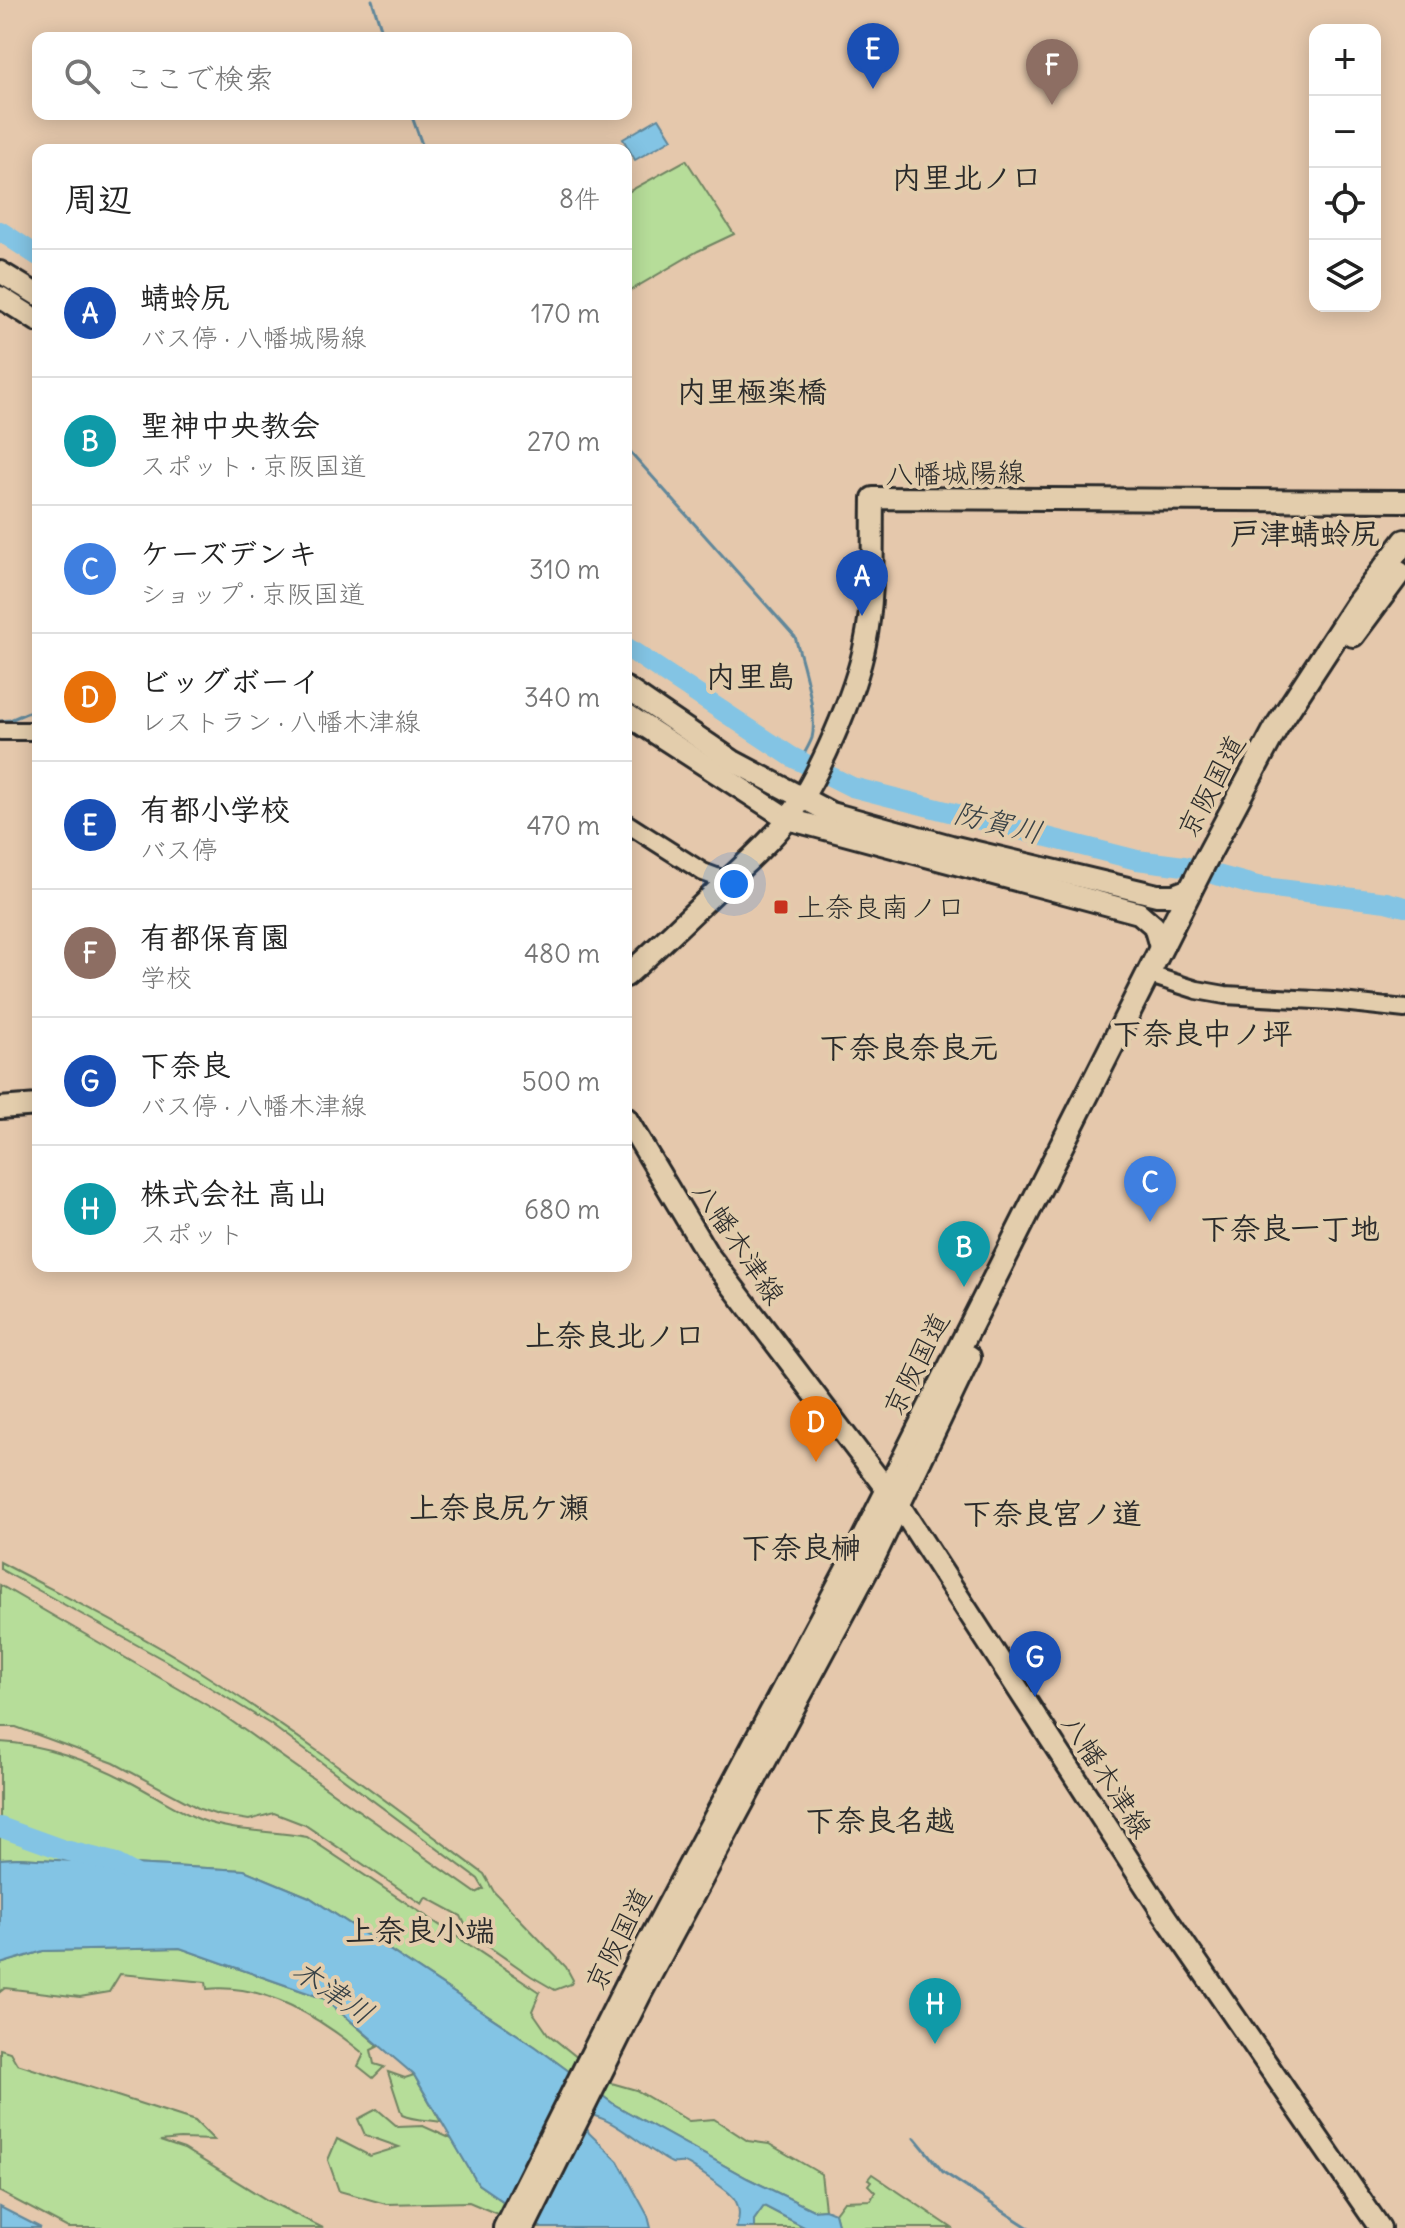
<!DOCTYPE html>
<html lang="ja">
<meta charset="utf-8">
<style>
body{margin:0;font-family:Delius,"Klee One",sans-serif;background:#f6f6f6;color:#222}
.controls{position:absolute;right:24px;top:24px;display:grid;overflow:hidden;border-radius:16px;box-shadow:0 4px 20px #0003}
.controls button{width:72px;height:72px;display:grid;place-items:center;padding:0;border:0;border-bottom:2px solid #e0e0e0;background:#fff;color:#222;font:40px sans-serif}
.you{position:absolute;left:734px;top:884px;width:28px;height:28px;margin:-20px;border:6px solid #fff;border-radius:50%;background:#1a73e8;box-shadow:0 0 0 12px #1a73e833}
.badge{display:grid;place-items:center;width:52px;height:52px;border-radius:50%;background:#c8321e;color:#fff;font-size:26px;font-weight:700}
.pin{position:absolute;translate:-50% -66px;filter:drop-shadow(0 2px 4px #0008)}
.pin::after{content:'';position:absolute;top:42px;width:28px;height:24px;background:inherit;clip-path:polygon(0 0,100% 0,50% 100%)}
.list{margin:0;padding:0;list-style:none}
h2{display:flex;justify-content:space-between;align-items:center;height:104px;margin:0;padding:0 32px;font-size:34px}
h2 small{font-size:26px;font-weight:400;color:#767676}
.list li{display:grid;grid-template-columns:52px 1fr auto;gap:24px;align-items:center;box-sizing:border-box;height:128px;padding:0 32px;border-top:2px solid #e0e0e0}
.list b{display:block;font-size:30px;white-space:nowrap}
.list p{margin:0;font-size:26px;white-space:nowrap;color:#767676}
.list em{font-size:26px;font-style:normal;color:#767676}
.icon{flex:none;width:44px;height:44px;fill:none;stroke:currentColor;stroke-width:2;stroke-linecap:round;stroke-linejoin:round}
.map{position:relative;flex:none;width:1405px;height:2228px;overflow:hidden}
.search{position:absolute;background:#fff;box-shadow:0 4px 20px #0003;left:32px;top:32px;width:600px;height:88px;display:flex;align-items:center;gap:20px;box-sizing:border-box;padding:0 28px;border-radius:16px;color:#767676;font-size:30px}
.panel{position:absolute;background:#fff;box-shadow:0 4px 20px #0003;left:32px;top:144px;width:600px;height:1128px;border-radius:16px}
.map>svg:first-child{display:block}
.green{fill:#b6dd99;stroke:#708462;stroke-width:2}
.water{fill:#83c4e4;stroke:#60879a;stroke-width:2}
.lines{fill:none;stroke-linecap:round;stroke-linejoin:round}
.stream{stroke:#60879a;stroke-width:3}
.river{stroke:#83c4e4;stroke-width:20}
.minor-casing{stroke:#2b2b2b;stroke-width:22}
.major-casing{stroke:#2b2b2b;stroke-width:26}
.highway-casing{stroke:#2b2b2b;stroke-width:28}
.minor{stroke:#e3cdac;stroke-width:16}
.major{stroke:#e3cdac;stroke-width:20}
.highway{stroke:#e3cdac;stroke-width:22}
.poi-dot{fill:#c8321e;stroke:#e3cdac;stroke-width:3}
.labels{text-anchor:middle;stroke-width:8;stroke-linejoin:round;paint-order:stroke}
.street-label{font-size:28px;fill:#2b2b2b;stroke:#e3cdac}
.poi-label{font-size:28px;fill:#2b2b2b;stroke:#e3cdac;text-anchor:start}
.neighbourhood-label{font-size:30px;font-weight:bold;fill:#2b2b2b;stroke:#e3cdac}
.water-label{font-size:30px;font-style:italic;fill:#384247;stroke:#e3cdac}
</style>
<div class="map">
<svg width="1405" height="2228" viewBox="0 0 1405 2228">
<rect width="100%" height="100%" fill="#e5c8ac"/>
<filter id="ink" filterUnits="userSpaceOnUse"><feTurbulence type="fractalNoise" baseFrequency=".0125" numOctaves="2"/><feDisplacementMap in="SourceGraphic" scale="16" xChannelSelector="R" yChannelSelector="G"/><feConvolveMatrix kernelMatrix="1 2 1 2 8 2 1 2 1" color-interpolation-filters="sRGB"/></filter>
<g filter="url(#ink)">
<!-- green -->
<g class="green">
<path d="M 686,160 L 734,234 L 698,251 L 626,293 L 626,193 Z"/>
<path d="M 0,1562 C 60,1594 123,1625 181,1660 C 287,1725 385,1800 484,1874 L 494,1892 L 566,1967 L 573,1980 L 571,1984 L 555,1990 L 531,1976 L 469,1933 L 461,1916 L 426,1897 L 422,1904 L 305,1825 L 274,1813 L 249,1820 L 218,1815 L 200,1809 L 114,1763 L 16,1727 L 0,1727 L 0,1585 L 217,1711 L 476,1893 L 484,1889 L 478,1879 L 270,1724 L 175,1666 L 0,1569 Z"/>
<path d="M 0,1742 C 43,1744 90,1761 128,1781 C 152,1793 174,1809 199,1819 C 233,1833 272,1830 307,1837 L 540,1992 L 532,2011 L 548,2034 L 608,2082 L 636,2090 L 689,2121 L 714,2119 L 748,2141 L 769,2144 L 821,2174 L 825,2209 L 813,2210 L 747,2178 L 615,2105 L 536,2047 L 309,1897 L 244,1870 L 18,1858 L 0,1859 Z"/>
<path d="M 180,1948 L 325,1999 L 379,2046 L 371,2050 L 374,2064 L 384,2067 L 373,2078 L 358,2066 L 364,2054 C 320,2018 266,1983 207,1989 L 206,1982 L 120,1974 L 109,1992 L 80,1997 L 5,1988 L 0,1992 L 0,1964 L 43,1951 Z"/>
<path d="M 0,2049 L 10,2052 L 17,2064 L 195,2121 L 214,2140 L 180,2139 L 160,2141 L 184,2149 L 267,2200 L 323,2228 L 68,2228 L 0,2192 Z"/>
<path d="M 388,2072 L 405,2078 L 414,2075 L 441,2122 C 427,2119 415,2121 402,2115 Z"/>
<path d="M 377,2109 L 398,2127 L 423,2126 L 452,2139 L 478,2184 L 542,2228 L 517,2228 L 495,2213 L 469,2202 L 386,2204 L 339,2191 L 328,2160 L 337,2139 L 370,2156 L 399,2147 L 365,2135 L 358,2119 Z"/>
<path d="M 872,2174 L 952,2228 L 839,2228 L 835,2213 L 844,2201 L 871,2200 L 875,2192 L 868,2185 L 871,2181 L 868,2179 Z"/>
<path d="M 764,2206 L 806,2228 L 754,2228 L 754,2220 Z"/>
</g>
<!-- water -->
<g class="water">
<path d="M 659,118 L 672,139 L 635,160 L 623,139 Z"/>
<path d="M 18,1858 L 244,1870 L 309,1897 L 536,2047 L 615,2105 L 747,2178 L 813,2210 L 825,2209 L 835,2213 L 839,2228 L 806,2228 L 764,2206 L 754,2220 L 754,2228 L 736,2228 C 741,2216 740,2203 730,2194 C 725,2189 690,2164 684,2163 C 680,2162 676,2164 672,2163 C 667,2161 660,2156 656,2153 C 630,2137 611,2116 580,2113 L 589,2133 L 618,2161 L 648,2216 L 651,2228 L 542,2228 L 478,2184 L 414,2075 L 325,1999 L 180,1948 L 43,1951 L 0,1964 L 0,1859 Z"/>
<path d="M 0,2207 L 41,2228 L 0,2228 Z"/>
</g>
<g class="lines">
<!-- stream -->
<g class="stream">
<path d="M 372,0 L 384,38"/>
<path d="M 411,114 L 424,150"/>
<path d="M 626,447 L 795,637 C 802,660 818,715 812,738 C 809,746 804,754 800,761"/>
<path d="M 0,721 L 10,720 L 38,708"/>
<path d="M 915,2138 L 943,2172 L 1029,2228"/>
</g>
<!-- river -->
<g class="river">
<path d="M 0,231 L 38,256"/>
<path d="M 626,647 L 792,757 L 852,787 L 1137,860 L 1184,866 L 1257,886 L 1386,902 L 1405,907"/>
<path d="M 0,1827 L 61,1849 L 113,1862 L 135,1874"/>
</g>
<!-- minor casing -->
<g class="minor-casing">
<g id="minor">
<path d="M 0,731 L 38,731"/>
<path d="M 626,823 L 703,872 L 727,881"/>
<path d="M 1147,974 L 1197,990 L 1225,995 L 1333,1001 L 1405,1009"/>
</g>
</g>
<!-- major casing -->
<g class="major-casing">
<g id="major">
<path d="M 0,272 L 38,295"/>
<path d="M 0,297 L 38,321"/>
<path d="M 626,688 L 733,761 L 831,813 L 951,846 L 1157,895 L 1174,895 L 1192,888"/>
<path d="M 626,714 L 788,819 L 1139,913 L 1154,926 L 1160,947"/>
<path d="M 626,976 C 661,945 694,912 728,880 C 748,861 769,843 787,820 C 817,783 856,691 865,644 C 875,597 872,546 873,498 L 1405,501"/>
<path d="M 0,1108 L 38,1105"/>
<path d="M 626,1118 L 707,1253 L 903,1511 L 1163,1913 L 1380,2228"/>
</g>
</g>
<!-- highway casing -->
<g class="highway-casing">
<g id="highway">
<path d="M 1353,635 L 1399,573"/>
<path d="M 505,2228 L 636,1967 L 856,1553 L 1205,861 L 1276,728 L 1357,604 L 1405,541"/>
<path d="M 523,2228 L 639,1995 L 872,1560 L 969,1357"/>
</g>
</g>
<!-- minor -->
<use href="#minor" class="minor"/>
<!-- major -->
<use href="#major" class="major"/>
<!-- highway -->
<use href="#highway" class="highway"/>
</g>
</g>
<!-- markers -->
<rect class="poi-dot" x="773" y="899" width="16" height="16" rx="4"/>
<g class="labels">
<!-- street labels -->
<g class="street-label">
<text transform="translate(955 473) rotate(-1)" y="10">八幡城陽線</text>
<text transform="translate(1211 786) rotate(-62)" y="10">京阪国道</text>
<text transform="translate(739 1243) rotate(56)" y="10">八幡木津線</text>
<text transform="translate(916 1364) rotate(-63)" y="10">京阪国道</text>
<text transform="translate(1107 1776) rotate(57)" y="10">八幡木津線</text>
<text transform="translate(618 1939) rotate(-63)" y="10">京阪国道</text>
</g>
<!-- poi labels -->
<g class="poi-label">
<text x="797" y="917">上奈良南ノ口</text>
</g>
<!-- neighbourhood labels -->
<g class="neighbourhood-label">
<text x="967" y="188">内里北ノ口</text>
<text x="752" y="402">内里極楽橋</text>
<text x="1305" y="544">戸津蜻蛉尻</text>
<text x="751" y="687">内里島</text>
<text x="1202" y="1044">下奈良中ノ坪</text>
<text x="909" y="1058">下奈良奈良元</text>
<text x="1290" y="1239">下奈良一丁地</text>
<text x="615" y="1346">上奈良北ノ口</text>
<text x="499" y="1518">上奈良尻ケ瀬</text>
<text x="1052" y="1524">下奈良宮ノ道</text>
<text x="801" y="1558">下奈良榊</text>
<text x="880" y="1831">下奈良名越</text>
<text x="420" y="1941">上奈良小端</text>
</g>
<!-- water labels -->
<g class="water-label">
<text transform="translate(998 823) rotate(14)" y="10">防賀川</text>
<text transform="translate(333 1992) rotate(34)" y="10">木津川</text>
</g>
</g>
</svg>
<div class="controls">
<button>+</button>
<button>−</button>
<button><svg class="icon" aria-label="locate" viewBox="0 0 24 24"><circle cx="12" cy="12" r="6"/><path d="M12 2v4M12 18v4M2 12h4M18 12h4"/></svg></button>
<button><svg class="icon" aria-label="layers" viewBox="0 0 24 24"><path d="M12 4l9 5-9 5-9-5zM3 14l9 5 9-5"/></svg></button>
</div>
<div class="you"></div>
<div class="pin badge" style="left:862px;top:616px;background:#1a4fb4">A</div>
<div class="pin badge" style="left:964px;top:1287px;background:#0f9aa8">B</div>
<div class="pin badge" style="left:1150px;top:1222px;background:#3f7fe0">C</div>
<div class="pin badge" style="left:816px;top:1462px;background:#e8710a">D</div>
<div class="pin badge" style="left:873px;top:89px;background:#1a4fb4">E</div>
<div class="pin badge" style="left:1052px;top:105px;background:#8d6e63">F</div>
<div class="pin badge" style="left:1035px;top:1697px;background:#1a4fb4">G</div>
<div class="pin badge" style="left:935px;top:2044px;background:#0f9aa8">H</div>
<div class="search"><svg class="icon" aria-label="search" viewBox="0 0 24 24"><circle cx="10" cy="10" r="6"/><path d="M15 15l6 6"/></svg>ここで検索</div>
<section class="panel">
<h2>周辺<small>8件</small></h2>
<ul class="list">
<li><span class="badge" style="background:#1a4fb4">A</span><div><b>蜻蛉尻</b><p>バス停 · 八幡城陽線</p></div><em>170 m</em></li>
<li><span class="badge" style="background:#0f9aa8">B</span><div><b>聖神中央教会</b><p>スポット · 京阪国道</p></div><em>270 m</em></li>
<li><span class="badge" style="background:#3f7fe0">C</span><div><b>ケーズデンキ</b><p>ショップ · 京阪国道</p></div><em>310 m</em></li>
<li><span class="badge" style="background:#e8710a">D</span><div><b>ビッグボーイ</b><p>レストラン · 八幡木津線</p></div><em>340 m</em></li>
<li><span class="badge" style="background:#1a4fb4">E</span><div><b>有都小学校</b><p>バス停</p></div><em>470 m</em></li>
<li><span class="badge" style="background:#8d6e63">F</span><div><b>有都保育園</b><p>学校</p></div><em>480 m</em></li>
<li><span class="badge" style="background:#1a4fb4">G</span><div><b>下奈良</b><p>バス停 · 八幡木津線</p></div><em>500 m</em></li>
<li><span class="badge" style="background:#0f9aa8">H</span><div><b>株式会社 高山</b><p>スポット</p></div><em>680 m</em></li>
</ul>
</section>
</div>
